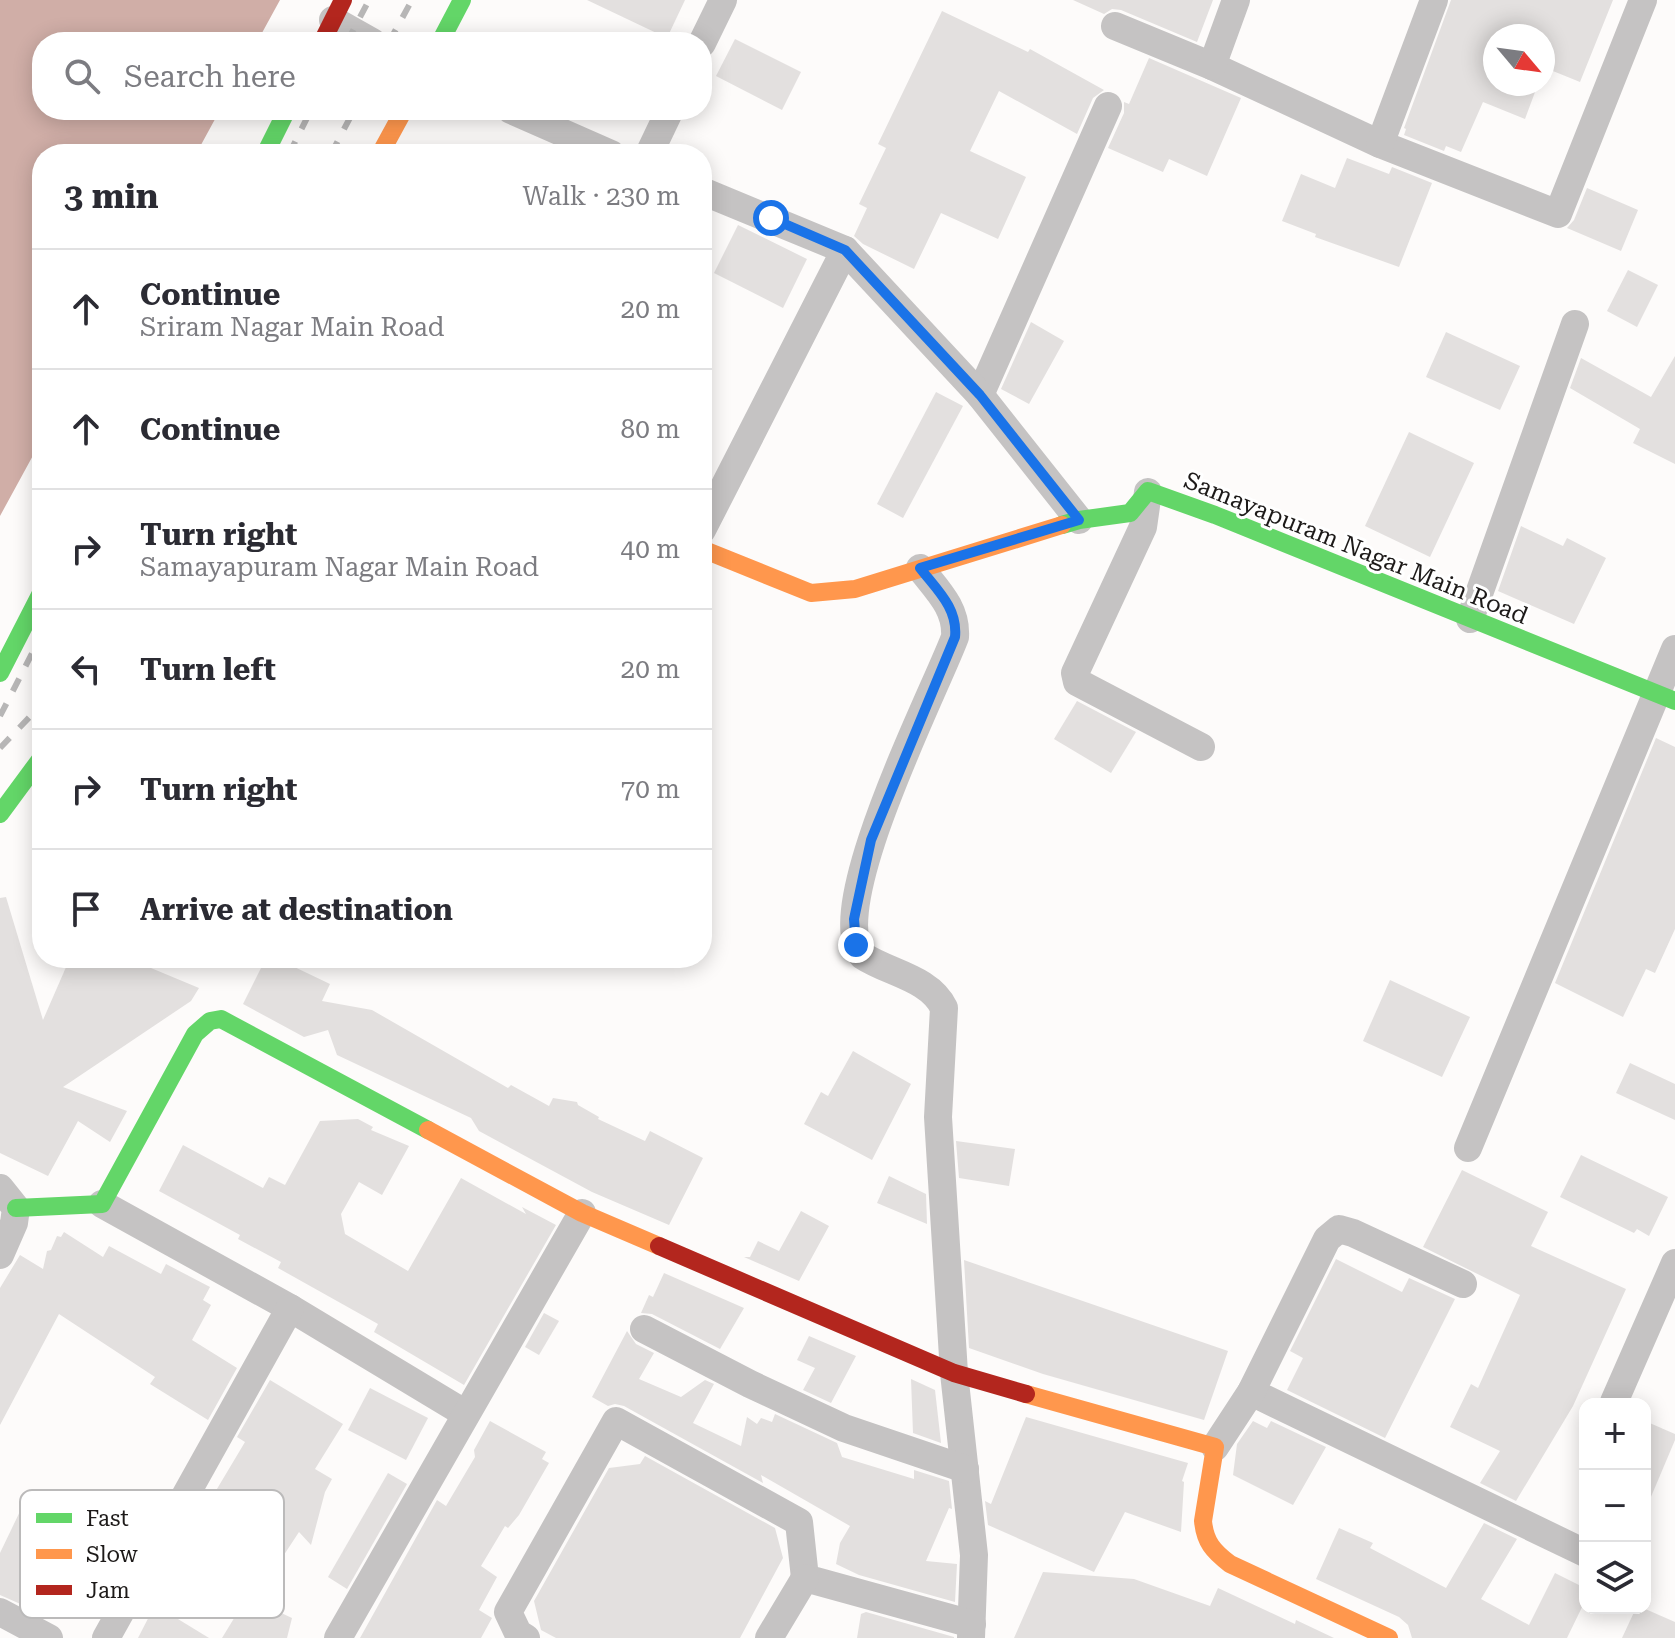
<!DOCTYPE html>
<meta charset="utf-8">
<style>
body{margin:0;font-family:"Roboto Serif",serif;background:#f7f7f7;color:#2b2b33}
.controls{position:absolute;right:24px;bottom:24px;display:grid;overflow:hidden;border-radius:16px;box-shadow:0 4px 20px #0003}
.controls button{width:72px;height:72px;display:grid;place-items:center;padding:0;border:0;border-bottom:2px solid #e1e1e2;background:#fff;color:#2b2b33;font:40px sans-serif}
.compass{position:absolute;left:1483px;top:24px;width:72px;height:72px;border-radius:50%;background:#fff;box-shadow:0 4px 20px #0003;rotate:119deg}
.stop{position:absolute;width:24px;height:24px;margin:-18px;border:6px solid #1a73e8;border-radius:50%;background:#fff}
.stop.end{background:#1a73e8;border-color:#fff;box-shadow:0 2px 8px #0008}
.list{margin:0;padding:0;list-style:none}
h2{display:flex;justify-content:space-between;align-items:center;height:104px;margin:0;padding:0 32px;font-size:34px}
h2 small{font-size:26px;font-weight:400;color:#7c7c81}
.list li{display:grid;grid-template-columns:52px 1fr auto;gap:24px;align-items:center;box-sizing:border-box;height:120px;padding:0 32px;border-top:2px solid #e1e1e2}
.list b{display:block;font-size:30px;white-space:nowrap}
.list p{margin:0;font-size:26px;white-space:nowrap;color:#7c7c81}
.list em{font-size:26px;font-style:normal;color:#7c7c81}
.icon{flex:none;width:44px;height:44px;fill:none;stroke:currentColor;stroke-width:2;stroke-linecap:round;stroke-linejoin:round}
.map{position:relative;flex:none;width:1675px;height:1638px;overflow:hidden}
.search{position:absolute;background:#fff;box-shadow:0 4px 20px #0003;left:32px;top:32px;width:680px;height:88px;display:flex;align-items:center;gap:20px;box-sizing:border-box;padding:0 28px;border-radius:32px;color:#7c7c81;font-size:30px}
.panel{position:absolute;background:#fff;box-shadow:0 4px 20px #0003;left:32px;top:144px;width:680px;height:824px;border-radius:32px}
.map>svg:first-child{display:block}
.water{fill:#d0aea7}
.building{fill:#e3e0df}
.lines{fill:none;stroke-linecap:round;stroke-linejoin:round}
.street{stroke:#c5c3c3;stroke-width:28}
.fast{stroke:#63d668;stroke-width:18}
.slow{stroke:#ff974d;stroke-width:18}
.jam{stroke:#b3261e;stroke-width:18}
.rail{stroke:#b7b6b6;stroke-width:6;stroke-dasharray:14 14;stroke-linecap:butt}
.route{stroke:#1a73e8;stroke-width:10}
.labels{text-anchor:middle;stroke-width:6;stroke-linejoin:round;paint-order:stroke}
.street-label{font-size:24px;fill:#1d1a19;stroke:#fff}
.key{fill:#fff;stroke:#bbbaba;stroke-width:2}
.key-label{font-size:22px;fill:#1d1a19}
</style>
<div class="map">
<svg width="1675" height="1638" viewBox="0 0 1675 1638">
<rect width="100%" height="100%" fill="#fdfbfa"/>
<!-- water -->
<path class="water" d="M 0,0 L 280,0 L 257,42 L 42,42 L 42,110 L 220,110 L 196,154 L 42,154 L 42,439 L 0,516 Z"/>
<!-- building -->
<g class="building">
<path d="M 587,0 L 685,0 L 667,38 Z"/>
<path d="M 1073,0 L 1213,0 L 1197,42 L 1121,10 L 1112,9 L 1104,14 Z"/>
<path d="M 1451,0 L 1613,0 L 1580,82 L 1543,67 L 1543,36 L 1495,36 L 1495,84 L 1538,84 L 1525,119 L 1483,102 L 1461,152 L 1446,146 L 1444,151 L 1404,135 L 1406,129 L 1404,128 Z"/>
<path d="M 942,11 L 1028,52 L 1030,49 L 1104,90 L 1093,98 L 1077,134 L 999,91 L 970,151 L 1026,177 L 998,239 L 941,213 L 914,269 L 863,244 L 854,236 L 867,208 L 859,204 L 886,148 L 878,144 Z"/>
<path d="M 735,39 L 801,72 L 782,110 L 716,76 Z"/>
<path d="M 1149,58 L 1241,98 L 1207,176 L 1169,159 L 1163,172 L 1108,148 L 1124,113 L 1124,102 L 1129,104 Z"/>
<path d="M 1347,158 L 1389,174 L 1392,167 L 1432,183 L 1399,267 L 1315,237 L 1316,234 L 1282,221 L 1301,174 L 1335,188 Z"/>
<path d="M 1587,188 L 1638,210 L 1621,251 L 1567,228 L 1574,220 Z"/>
<path d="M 738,225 L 807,259 L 783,308 L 714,273 Z"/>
<path d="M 1628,270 L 1658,285 L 1637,327 L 1607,311 Z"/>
<path d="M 1031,322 L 1064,341 L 1029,404 L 1001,389 Z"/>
<path d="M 1446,332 L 1520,366 L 1500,410 L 1426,377 Z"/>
<path d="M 1675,356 L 1675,464 L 1633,443 L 1640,429 L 1570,388 L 1581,358 L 1651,397 Z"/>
<path d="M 936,392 L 963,406 L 903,518 L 877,504 Z"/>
<path d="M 1409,432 L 1474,463 L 1430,557 L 1365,526 Z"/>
<path d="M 1521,526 L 1563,546 L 1567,538 L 1606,558 L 1574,624 L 1498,591 Z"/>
<path d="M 1077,701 L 1136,732 L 1111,773 L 1054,739 Z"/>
<path d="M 1656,738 L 1675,747 L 1675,929 L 1655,973 L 1646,969 L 1623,1017 L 1555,983 Z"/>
<path d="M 6,897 L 43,1020 L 70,958 L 127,958 L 199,988 L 191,1001 L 63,1087 L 127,1111 L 110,1142 L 78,1121 L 48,1176 L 0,1153 L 0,898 Z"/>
<path d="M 265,960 L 282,966 L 284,962 L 330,984 L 322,1001 L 372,1010 L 508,1088 L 511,1085 L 549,1106 L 553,1098 L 577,1102 L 578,1105 L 599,1117 L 598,1119 L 645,1141 L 650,1131 L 703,1158 L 669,1225 L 592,1192 L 479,1131 L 471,1118 L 337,1055 L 328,1030 L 304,1037 L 243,1004 Z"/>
<path d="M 1390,980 L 1470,1017 L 1442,1077 L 1363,1041 Z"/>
<path d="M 853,1051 L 911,1084 L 872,1160 L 804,1124 L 821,1092 L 828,1096 Z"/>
<path d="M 1630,1063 L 1675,1084 L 1675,1120 L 1616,1093 Z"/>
<path d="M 358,1119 L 373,1127 L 371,1130 L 409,1146 L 382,1195 L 359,1182 L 341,1214 L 345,1234 L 408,1271 L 461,1178 L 526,1214 L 522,1207 L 556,1225 L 464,1385 L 374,1332 L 378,1324 L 278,1268 L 281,1262 L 238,1239 L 240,1235 L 159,1191 L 183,1145 L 263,1188 L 269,1177 L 285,1185 L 320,1121 Z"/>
<path d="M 956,1141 L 1015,1149 L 1009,1186 L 959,1178 Z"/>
<path d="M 1581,1155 L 1668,1197 L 1649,1236 L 1637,1229 L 1634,1233 L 1560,1197 Z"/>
<path d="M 1462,1170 L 1548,1212 L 1531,1246 L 1626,1289 L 1573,1406 L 1516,1501 L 1480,1483 L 1500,1451 L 1450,1427 L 1471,1384 L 1478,1388 L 1520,1295 L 1423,1247 Z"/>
<path d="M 889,1176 L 926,1194 L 927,1224 L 877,1203 Z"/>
<path d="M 801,1211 L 829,1226 L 799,1281 L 744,1257 L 750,1257 L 758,1241 L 779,1251 Z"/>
<path d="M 64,1232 L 103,1257 L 109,1246 L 161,1274 L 166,1264 L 210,1287 L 203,1300 L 211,1305 L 192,1340 L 237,1368 L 208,1420 L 150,1384 L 155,1377 L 59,1314 L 0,1425 L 0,1288 L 20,1255 L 43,1269 L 47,1251 L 51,1250 L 57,1236 L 61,1237 Z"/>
<path d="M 1336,1259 L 1402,1292 L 1409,1278 L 1455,1299 L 1385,1438 L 1287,1390 L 1303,1358 L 1290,1351 Z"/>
<path d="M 964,1260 L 1228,1351 L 1204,1420 L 1043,1374 L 969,1348 Z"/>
<path d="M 664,1273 L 744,1308 L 720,1349 L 652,1314 L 641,1313 L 649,1295 L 653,1297 Z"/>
<path d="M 544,1313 L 559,1321 L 539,1355 L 525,1347 Z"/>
<path d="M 627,1331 L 636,1344 L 654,1353 L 639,1379 L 681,1397 L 705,1380 L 714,1384 L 693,1423 L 741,1446 L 747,1417 L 757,1424 L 761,1418 L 772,1422 L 775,1414 L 837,1443 L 842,1457 L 914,1479 L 914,1470 L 949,1481 L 952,1509 L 949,1508 L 926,1561 L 957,1564 L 955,1602 L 859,1575 L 836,1564 L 840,1543 L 850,1526 L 761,1475 L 763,1483 L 624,1406 L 615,1404 L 608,1406 L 592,1397 Z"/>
<path d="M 809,1336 L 856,1356 L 831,1403 L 803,1390 L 815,1368 L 797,1360 Z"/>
<path d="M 911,1379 L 935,1390 L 941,1443 L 913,1433 Z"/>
<path d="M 270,1380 L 343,1424 L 315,1469 L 332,1479 L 325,1492 L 311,1545 L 299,1532 L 255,1599 L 181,1557 L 202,1521 L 199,1519 L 245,1442 L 237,1437 Z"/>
<path d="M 370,1388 L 428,1418 L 406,1460 L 348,1430 Z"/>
<path d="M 1026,1417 L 1188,1463 L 1182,1481 L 1184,1482 L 1181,1532 L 1125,1512 L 1094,1572 L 988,1525 L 985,1501 L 991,1504 Z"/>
<path d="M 490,1421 L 546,1452 L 542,1459 L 549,1463 L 519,1515 L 508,1528 L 505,1526 L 481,1566 L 497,1577 L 479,1610 L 492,1618 L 481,1638 L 360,1638 L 437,1500 L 446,1506 L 475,1457 L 474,1450 Z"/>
<path d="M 1253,1421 L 1267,1428 L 1271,1421 L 1326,1447 L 1293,1505 L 1233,1475 L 1237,1444 Z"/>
<path d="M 1645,1421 L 1675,1434 L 1675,1440 L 1645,1511 Z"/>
<path d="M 645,1456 L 775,1528 L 783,1558 L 740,1638 L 556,1638 L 541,1630 L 534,1601 L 609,1468 L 640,1464 Z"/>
<path d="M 388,1473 L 407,1484 L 347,1589 L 328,1577 Z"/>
<path d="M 24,1503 L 68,1524 L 53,1556 L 48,1554 L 25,1606 L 0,1595 L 0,1553 Z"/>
<path d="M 1484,1523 L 1517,1539 L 1481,1599 L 1529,1625 L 1555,1573 L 1585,1588 L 1585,1601 L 1567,1638 L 1412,1638 L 1408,1625 L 1399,1617 L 1316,1579 L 1339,1528 L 1373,1543 L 1370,1548 L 1446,1588 Z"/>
<path d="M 1043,1572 L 1134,1579 L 1210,1606 L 1218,1588 L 1295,1624 L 1296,1620 L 1334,1638 L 1014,1638 Z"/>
<path d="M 247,1597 L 292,1618 L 287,1638 L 222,1638 Z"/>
<path d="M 155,1605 L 209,1638 L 138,1638 Z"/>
<path d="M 1636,1608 L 1643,1608 L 1675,1622 L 1675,1638 L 1622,1638 Z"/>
<path d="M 866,1612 L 954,1637 L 954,1638 L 857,1638 L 861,1614 Z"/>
</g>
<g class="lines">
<!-- street -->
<g class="street">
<path d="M 333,20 L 372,42"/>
<path d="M 1115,26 L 1212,66 L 1380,144 L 1558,214 L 1643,0"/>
<path d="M 702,43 L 723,0"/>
<path d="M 1212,66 L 1236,0"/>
<path d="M 511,110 L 611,154"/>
<path d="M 1380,144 L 1434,0"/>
<path d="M 649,154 L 670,110"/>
<path d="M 702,191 L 845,250"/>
<path d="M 980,395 L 1108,106"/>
<path d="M 1148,492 L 1143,527 L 1075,673 L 1077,682 L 1201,747"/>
<path d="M 702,530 L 845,250 L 980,395 L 1079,520"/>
<path d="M 920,568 C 937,590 957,608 955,637 C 935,691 822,911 863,956 C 889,973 930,978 944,1008 L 938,1117 L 954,1373 L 974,1555 L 971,1638"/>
<path d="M 1470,619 L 1575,324"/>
<path d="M 1468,1148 L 1675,649"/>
<path d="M 0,1188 L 16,1208 L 14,1223 L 0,1255"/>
<path d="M 102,1204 L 290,1308 L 466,1414"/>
<path d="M 644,1329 L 750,1384 L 844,1428 L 965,1469"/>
<path d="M 1251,1392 L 1585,1553"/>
<path d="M 1614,1402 L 1675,1263"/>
<path d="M 1215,1447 L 1251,1392 L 1327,1239 L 1339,1229 L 1353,1233 L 1463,1284"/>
<path d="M 0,1612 L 49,1638"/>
<path d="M 106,1638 L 290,1308"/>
<path d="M 338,1638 L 582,1213"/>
<path d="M 526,1638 L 518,1633 L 508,1612 L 616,1421 L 799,1522 L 805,1578 L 972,1624"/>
<path d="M 769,1638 L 805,1578"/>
</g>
<!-- fast -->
<g class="fast">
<path d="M 440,42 L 462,0"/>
<path d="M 265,154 L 287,110"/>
<path d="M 1062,525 L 1079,520 L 1130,513 L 1148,491 L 1215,515 L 1675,701"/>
<path d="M 0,673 L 42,591"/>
<path d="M 0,814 L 42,757"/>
<path d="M 16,1208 L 102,1204 L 195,1034 L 210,1021 L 221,1019 L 428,1130"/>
</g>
<!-- slow -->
<g class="slow">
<path d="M 380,154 L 404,110"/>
<path d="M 702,549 L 811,593 L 855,589 L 1062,525"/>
<path d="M 428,1130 L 582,1213 L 659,1246"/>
<path d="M 1026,1394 L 1215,1447 L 1203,1521 C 1205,1542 1213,1551 1230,1564 L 1389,1638"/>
</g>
<!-- jam -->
<g class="jam">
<path d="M 322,42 L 343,0"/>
<path d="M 659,1246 L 954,1373 L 1026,1394"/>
</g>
<!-- rail -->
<g class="rail">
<path d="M 347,42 L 369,0"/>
<path d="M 389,42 L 412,0"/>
<path d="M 289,154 L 311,110"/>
<path d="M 331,154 L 354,110"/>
<path d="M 0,716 L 42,634"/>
<path d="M 0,748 L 42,704"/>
</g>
</g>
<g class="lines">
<!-- route -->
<path class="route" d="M 771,218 L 845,250 L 980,395 L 1079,520 L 920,568 C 937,590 958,608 955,637 L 871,840 L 854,919 L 856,945"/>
</g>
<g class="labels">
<!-- street labels -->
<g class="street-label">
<text transform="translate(1356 548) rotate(22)" y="8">Samayapuram Nagar Main Road</text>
</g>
</g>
<!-- legend -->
<rect x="20" y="1490" width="264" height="128" rx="12" class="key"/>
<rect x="36" y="1513" width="36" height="10" fill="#63d668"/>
<rect x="36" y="1549" width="36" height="10" fill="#ff974d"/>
<rect x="36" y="1585" width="36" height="10" fill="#b3261e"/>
<g class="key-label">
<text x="86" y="1526">Fast</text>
<text x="86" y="1562">Slow</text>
<text x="86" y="1598">Jam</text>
</g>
</svg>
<div class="controls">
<button>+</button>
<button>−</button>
<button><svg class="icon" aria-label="layers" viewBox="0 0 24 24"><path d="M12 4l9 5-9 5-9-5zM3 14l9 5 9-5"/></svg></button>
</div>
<svg class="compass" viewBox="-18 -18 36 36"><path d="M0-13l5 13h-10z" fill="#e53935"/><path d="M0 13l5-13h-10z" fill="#7c7c81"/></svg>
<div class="stop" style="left:771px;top:218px"></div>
<div class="stop end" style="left:856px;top:945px"></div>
<div class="search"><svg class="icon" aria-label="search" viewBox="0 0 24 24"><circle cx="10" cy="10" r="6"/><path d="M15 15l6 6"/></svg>Search here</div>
<section class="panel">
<h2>3 min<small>Walk · 230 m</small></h2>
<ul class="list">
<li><svg class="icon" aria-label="ahead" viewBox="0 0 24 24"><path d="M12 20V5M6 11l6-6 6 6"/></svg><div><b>Continue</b><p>Sriram Nagar Main Road</p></div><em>20 m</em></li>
<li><svg class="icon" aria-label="ahead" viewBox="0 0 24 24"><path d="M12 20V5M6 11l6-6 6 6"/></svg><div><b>Continue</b></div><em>80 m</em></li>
<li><svg class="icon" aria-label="right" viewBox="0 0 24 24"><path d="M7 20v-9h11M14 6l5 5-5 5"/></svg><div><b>Turn right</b><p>Samayapuram Nagar Main Road</p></div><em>40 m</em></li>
<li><svg class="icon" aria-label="left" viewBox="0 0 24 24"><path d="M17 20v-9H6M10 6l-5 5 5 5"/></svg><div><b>Turn left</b></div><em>20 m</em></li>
<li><svg class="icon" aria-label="right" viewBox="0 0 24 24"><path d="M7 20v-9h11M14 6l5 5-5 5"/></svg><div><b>Turn right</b></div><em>70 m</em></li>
<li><svg class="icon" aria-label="arrive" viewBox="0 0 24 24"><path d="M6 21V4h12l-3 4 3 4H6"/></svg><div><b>Arrive at destination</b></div></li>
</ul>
</section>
</div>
